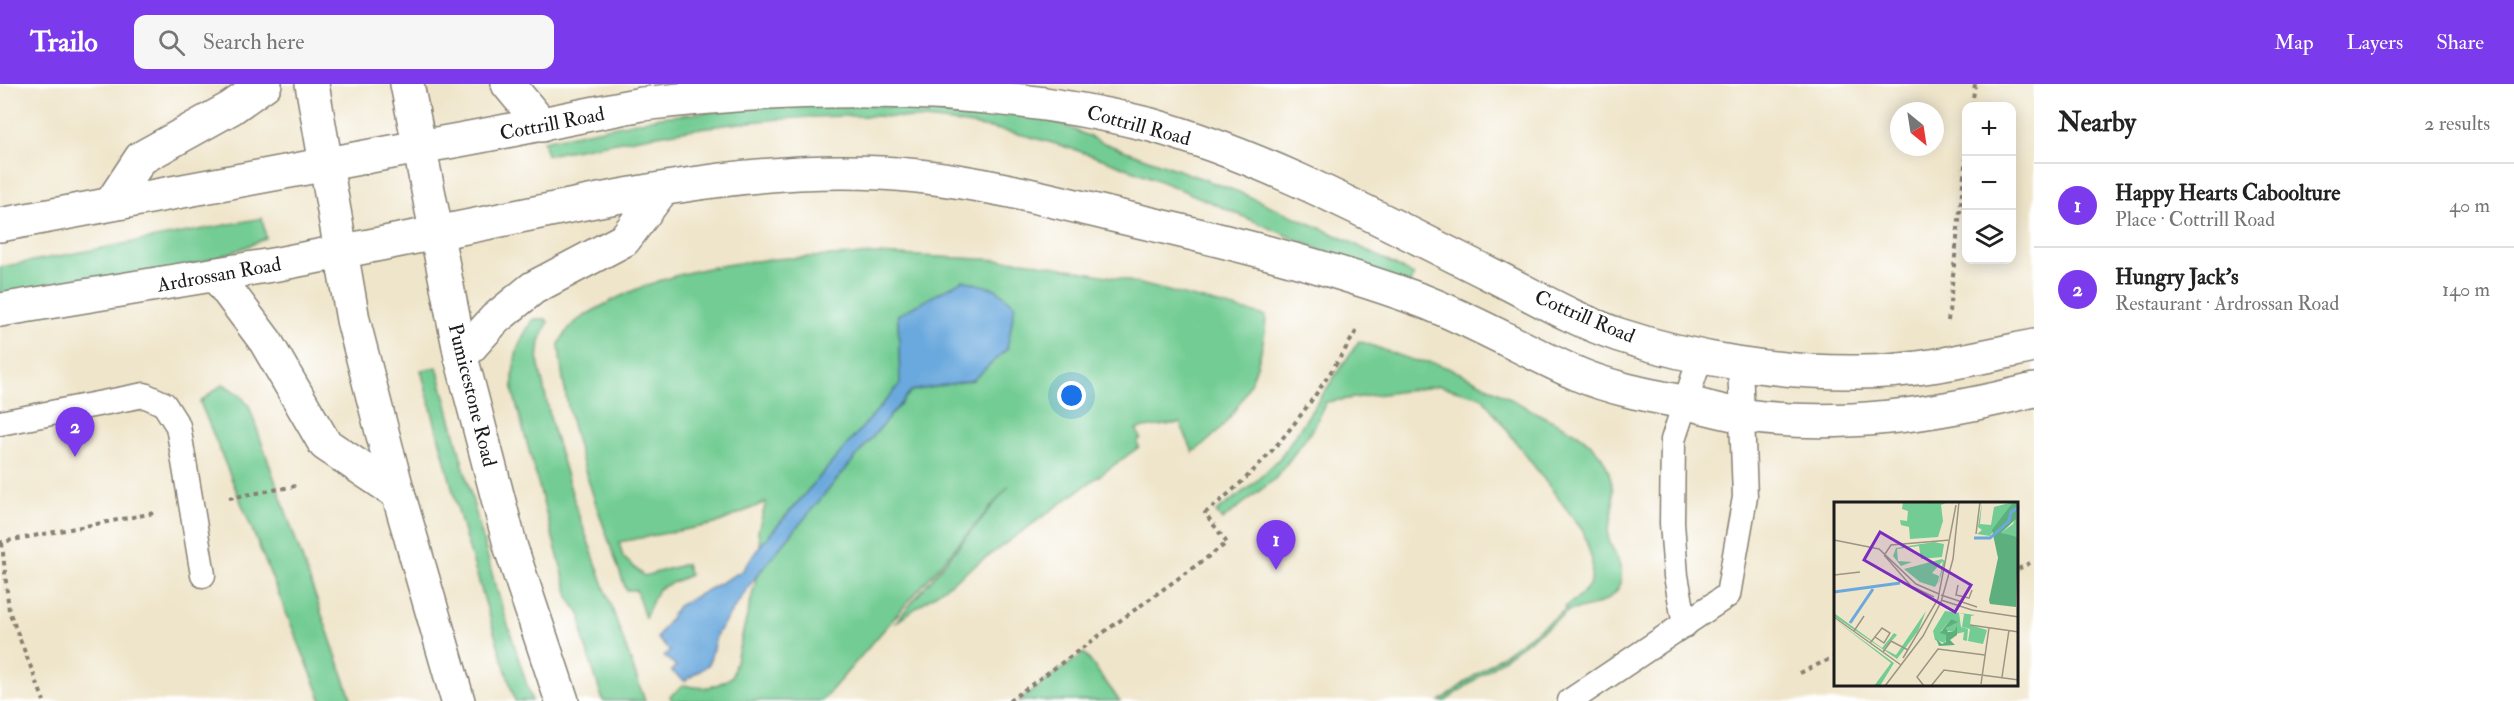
<!DOCTYPE html>
<meta charset="utf-8">
<style>
body{margin:0;font-family:"IM FELL Double Pica",serif;background:#f6f6f6;color:#222}
.controls{position:absolute;right:18px;top:18px;display:grid;overflow:hidden;border-radius:12px;box-shadow:0 3px 15px #0003}
.controls button{width:54px;height:54px;display:grid;place-items:center;padding:0;border:0;border-bottom:2px solid #e0e0e0;background:#fff;color:#222;font:30px sans-serif}
.compass{position:absolute;left:1890px;top:18px;width:54px;height:54px;border-radius:50%;background:#fff;box-shadow:0 3px 15px #0003;rotate:150deg}
.you{position:absolute;left:1072px;top:312px;width:21px;height:21px;margin:-15px;border:4px solid #fff;border-radius:50%;background:#1a73e8;box-shadow:0 0 0 9px #1a73e833}
.badge{display:grid;place-items:center;width:39px;height:39px;border-radius:50%;background:#7c3aed;color:#fff;font-size:20px;font-weight:700}
.pin{position:absolute;translate:-50% -50px;filter:drop-shadow(0 2px 3px #0008)}
.pin::after{content:'';position:absolute;top:32px;width:21px;height:18px;background:inherit;clip-path:polygon(0 0,100% 0,50% 100%)}
.list{margin:0;padding:0;list-style:none}
h2{display:flex;justify-content:space-between;align-items:center;height:78px;margin:0;padding:0 24px;font-size:26px}
h2 small{font-size:20px;font-weight:400;color:#767676}
.list li{display:grid;grid-template-columns:39px 1fr auto;gap:18px;align-items:center;box-sizing:border-box;height:84px;padding:0 24px;border-top:2px solid #e0e0e0}
.list b{display:block;font-size:22px;white-space:nowrap}
.list p{margin:0;font-size:20px;white-space:nowrap;color:#767676}
.list em{font-size:20px;font-style:normal;color:#767676}
.icon{flex:none;width:33px;height:33px;fill:none;stroke:currentColor;stroke-width:2;stroke-linecap:round;stroke-linejoin:round}
.map{position:relative;flex:none;width:2034px;height:617px;overflow:hidden}
header{display:flex;align-items:center;gap:36px;box-sizing:border-box;height:84px;padding:0 30px;background:#7c3aed;color:#fff}
header strong{font-size:28px}
nav{display:flex;gap:33px;margin-inline-start:auto;font-size:21px}
.search{width:420px;height:54px;background:#f6f6f6;display:flex;align-items:center;gap:15px;box-sizing:border-box;padding:0 21px;border-radius:12px;color:#767676;font-size:22px}
main{display:flex}
aside{flex:1;background:#fff}
.map>svg:first-child{display:block}
.green{fill:#72cc93;stroke:#477458;stroke-width:1.5}
.water{fill:#6ba9dd;stroke:#44627c;stroke-width:1.5}
.lines{fill:none;stroke-linecap:round;stroke-linejoin:round}
.service-casing{stroke:#868073;stroke-width:27}
.minor-casing{stroke:#868073;stroke-width:36}
.secondary-casing{stroke:#868073;stroke-width:36}
.path{stroke:#868073;stroke-width:4;stroke-dasharray:4.5 4.5;stroke-linecap:butt}
.service{stroke:#fff;stroke-width:24}
.minor{stroke:#fff;stroke-width:33}
.secondary{stroke:#fff;stroke-width:33}
.labels{text-anchor:middle;stroke-width:6;stroke-linejoin:round;paint-order:stroke}
.street-label{font-size:20px;fill:#1c1c1c;stroke:#fff}
.inset-river{fill:none;stroke:#6ba9dd;stroke-width:3}
.inset-road{fill:none;stroke:#9b9584;stroke-width:1.5}
.view{fill:#7b2cbf;fill-opacity:0.15;stroke:#7b2cbf;stroke-width:3}
.inset-edge{fill:none;stroke:#1c1c1c;stroke-width:3}
</style>
<header>
<strong>Trailo</strong>
<div class="search"><svg class="icon" aria-label="search" viewBox="0 0 24 24"><circle cx="10" cy="10" r="6"/><path d="M15 15l6 6"/></svg>Search here</div>
<nav><a>Map</a><a>Layers</a><a>Share</a></nav>
</header>
<main>
<div class="map">
<svg width="2034" height="617" viewBox="0 0 2034 617">
<rect width="100%" height="100%" fill="#fff"/>
<filter id="ink" filterUnits="userSpaceOnUse"><feTurbulence type="fractalNoise" baseFrequency=".0167" numOctaves="2"/><feDisplacementMap in="SourceGraphic" scale="12" xChannelSelector="R" yChannelSelector="G"/><feConvolveMatrix kernelMatrix="1 2 1 2 8 2 1 2 1" color-interpolation-filters="sRGB"/></filter>
<filter id="wash" filterUnits="userSpaceOnUse"><feTurbulence type="fractalNoise" baseFrequency=".008" numOctaves="4" result="noise"/><feDisplacementMap in="SourceGraphic" scale="24" xChannelSelector="R" yChannelSelector="G"/><feGaussianBlur stdDeviation="1.35" result="paint"/><feColorMatrix in="noise" values="0 0 0 0 0 0 0 0 0 0 0 0 0 0 0 0 0 1.4 0 .05"/><feComposite in="paint" operator="in"/></filter>
<g filter="url(#wash)">
<rect width="100%" height="100%" fill="#efe5ca"/>
<!-- green -->
<g class="green">
<path d="M 814,17 L 1044,32 L 1101,58 L 1239,108 L 1347,156 L 1414,191 L 1409,201 C 1290,159 1178,96 1056,60 C 883,8 720,38 547,71 L 543,57 L 661,33 Z"/>
<path d="M 262,134 L 266,154 C 184,193 89,200 0,216 L 0,183 Z"/>
<path d="M 876,170 L 1023,177 L 1113,193 L 1266,232 C 1264,285 1237,339 1193,368 L 1180,339 L 1136,345 L 1141,354 L 1137,358 L 1139,363 L 894,540 L 1009,402 L 822,617 L 672,617 L 670,612 L 684,601 C 704,606 714,604 732,593 L 757,491 L 911,307 L 973,296 L 898,231 L 900,300 L 760,462 L 758,447 L 766,418 L 715,440 L 619,458 L 623,473 L 644,492 L 686,480 L 690,491 L 658,505 L 645,534 L 636,506 L 626,506 C 599,427 565,345 559,260 C 568,240 583,232 602,222 C 685,174 783,174 876,170 Z"/>
<path d="M 534,235 L 546,235 L 548,238 L 540,257 L 538,277 L 553,346 L 577,426 L 645,617 L 603,617 L 583,554 L 581,532 L 570,516 L 513,308 C 512,279 516,259 534,235 Z"/>
<path d="M 1359,257 L 1412,276 L 1435,279 L 1453,286 C 1483,299 1510,315 1539,330 C 1561,342 1578,346 1596,366 C 1611,381 1616,410 1612,431 C 1612,437 1608,443 1608,449 C 1607,458 1616,469 1619,479 C 1630,513 1598,523 1570,526 L 1446,617 L 1440,617 L 1566,525 L 1564,523 L 1579,513 L 1591,499 L 1592,476 L 1583,447 L 1482,313 L 1439,302 L 1326,318 L 1313,345 L 1275,395 L 1222,436 L 1216,428 L 1252,401 L 1279,375 Z"/>
<path d="M 437,283 L 494,497 L 532,617 L 515,617 L 463,445 L 421,286 Z"/>
<path d="M 223,300 L 240,311 L 249,322 L 352,617 L 322,617 L 315,599 L 200,318 Z"/>
<path d="M 1084,569 L 1120,617 L 1019,617 Z"/>
</g>
<!-- water -->
<path class="water" d="M 963,196 L 996,205 L 1015,221 L 1007,265 L 973,296 L 911,307 L 757,491 L 717,549 L 709,580 L 685,597 L 671,587 L 676,582 L 664,572 L 670,567 L 657,554 L 678,522 L 742,487 L 760,462 L 900,300 L 898,231 Z"/>
</g>
<g filter="url(#ink)">
<g class="lines">
<!-- service casing -->
<g class="service-casing">
<g id="service">
<path d="M 0,339 L 144,311 L 164,320 L 178,342 L 203,491"/>
<path d="M 1685,541 L 1676,492 L 1672,439 L 1673,356 L 1701,271"/>
<path d="M 1570,617 L 1728,511 L 1745,413 L 1740,279"/>
</g>
</g>
<!-- minor casing -->
<g class="minor-casing">
<g id="minor">
<path d="M 419,63 C 494,51 567,34 642,20 C 809,0 987,0 1151,41 C 1270,75 1379,135 1490,190 C 1532,211 1574,236 1619,251 C 1695,276 1780,289 1859,288 C 1918,288 1977,274 2034,262"/>
<path d="M 436,149 C 593,119 757,74 918,92 C 986,99 1054,117 1121,133 C 1222,156 1325,181 1423,217 C 1477,238 1527,268 1580,291 C 1614,305 1648,311 1683,318 C 1702,322 1721,328 1740,331 C 1838,346 1938,330 2034,306"/>
</g>
</g>
<!-- secondary casing -->
<g class="secondary-casing">
<g id="secondary">
<path d="M 312,0 L 353,236 L 398,409 L 458,617"/>
<path d="M 407,0 L 461,273 L 511,464 L 562,617"/>
<path d="M 508,0 L 542,41"/>
<path d="M 112,118 L 141,74 L 231,24 L 265,0"/>
<path d="M 0,141 L 419,63"/>
<path d="M 216,191 L 266,258 L 325,360 L 398,409"/>
<path d="M 0,226 L 278,180 L 436,149"/>
<path d="M 461,273 L 495,235 L 533,204 L 624,156 L 661,107"/>
</g>
</g>
<!-- path -->
<g class="path">
<path d="M 1972,22 L 1975,0"/>
<path d="M 1948,237 L 1966,72"/>
<path d="M 229,414 L 296,402"/>
<path d="M 2,459 L 9,527 L 44,617"/>
<path d="M 0,461 L 2,458 L 154,429"/>
<path d="M 2018,485 L 2034,477"/>
<path d="M 1800,589 L 1836,572"/>
<path d="M 1009,617 L 1227,459 L 1205,429 C 1272,378 1314,317 1357,246"/>
</g>
<!-- service -->
<use href="#service" class="service"/>
<!-- minor -->
<use href="#minor" class="minor"/>
<!-- secondary -->
<use href="#secondary" class="secondary"/>
</g>
</g>
<g class="labels">
<!-- street labels -->
<g class="street-label">
<text transform="translate(552 39) rotate(-11)" y="7">Cottrill Road</text>
<text transform="translate(1139 41) rotate(15)" y="7">Cottrill Road</text>
<text transform="translate(219 190) rotate(-10)" y="7">Ardrossan Road</text>
<text transform="translate(1585 232) rotate(23)" y="7">Cottrill Road</text>
<text transform="translate(473 311) rotate(76)" y="7">Pumicestone Road</text>
</g>
</g>
<!-- overview -->
<g transform="translate(1834 418)">
<rect width="184" height="184" fill="#efe5ca"/>
<path d="M 69,0 L 114,0 L 107,3 L 109,19 L 104,35 L 76,37 L 75,25 L 67,23 L 66,18 L 73,19 L 74,9 L 68,7 ZM 148,0 L 146,22 L 157,23 L 160,5 L 179,0 L 156,34 L 143,32 L 148,28 L 144,25 ZM 184,9 L 184,35 L 168,33 L 167,31 L 179,22 ZM 100,40 L 110,42 L 108,55 L 87,57 L 85,44 L 63,47 L 64,59 L 78,60 L 67,64 L 59,54 L 62,46 ZM 108,57 L 111,59 L 104,84 L 109,59 L 98,71 L 105,74 L 106,70 L 104,80 L 101,85 L 86,80 L 70,67 ZM 92,109 L 84,129 L 63,157 L 0,114 L 0,111 L 48,146 L 60,131 L 63,133 L 50,147 L 62,153 ZM 111,109 L 141,113 L 137,114 L 136,123 L 153,128 L 149,142 L 134,139 L 136,127 L 128,125 L 130,112 L 125,111 L 127,125 L 134,127 L 133,139 L 129,138 L 130,130 L 122,132 L 123,123 L 120,129 L 112,129 L 113,122 L 122,121 L 117,117 L 107,129 L 113,134 L 111,141 L 101,138 L 99,129 ZM 0,117 L 60,161 L 46,184 L 40,184 L 57,161 Z" fill="#72cc93"/>
<path d="M 179,0 L 184,0 L 182,17 L 167,31 L 184,35 L 182,105 L 156,102 L 155,98 L 164,56 L 158,28 ZM 117,117 L 124,120 L 112,126 L 114,130 L 120,129 L 123,123 L 123,133 L 116,138 L 121,143 L 105,144 L 102,137 L 108,142 L 112,140 L 112,133 L 106,131 Z" fill="#5db07d"/>
<path class="inset-river" d="M 140,36 L 156,36 L 175,19 L 177,10 L 185,5M 0,90 L 66,81M 16,121 L 39,87"/>
<path class="inset-road" d="M 142,32 L 146,0M 0,38 L 45,47 L 82,82 L 105,92M 51,52 L 57,43 L 116,38M 50,53 L 77,84 L 100,95M 0,73 L 26,70M 124,83 L 122,93 L 135,96 L 138,88M 107,93 L 143,105M 107,98 L 138,108 L 185,115M 0,115 L 67,163M 136,123 L 185,130M 20,129 L 30,114M 36,141 L 41,135 L 50,141 L 56,131 L 48,126 L 40,136M 49,150 L 57,139 L 74,148M 69,156 L 104,97 L 122,3M 168,175 L 175,128M 147,182 L 155,126M 51,184 L 89,134 L 107,100 L 119,57 L 125,0M 90,184 L 83,175 L 104,147 L 151,153M 97,184 L 110,168 L 185,178"/>
<path class="view" d="M 46,30 L 137,83 L 121,110 L 30,58 Z"/>
<rect width="184" height="184" class="inset-edge"/>
</g>
</svg>
<div class="controls">
<button>+</button>
<button>−</button>
<button><svg class="icon" aria-label="layers" viewBox="0 0 24 24"><path d="M12 4l9 5-9 5-9-5zM3 14l9 5 9-5"/></svg></button>
</div>
<svg class="compass" viewBox="-18 -18 36 36"><path d="M0-13l5 13h-10z" fill="#e53935"/><path d="M0 13l5-13h-10z" fill="#767676"/></svg>
<div class="you"></div>
<div class="pin badge" style="left:1276px;top:486px">1</div>
<div class="pin badge" style="left:75px;top:373px">2</div>
</div>
<aside>
<h2>Nearby<small>2 results</small></h2>
<ul class="list">
<li><span class="badge">1</span><div><b>Happy Hearts Caboolture</b><p>Place · Cottrill Road</p></div><em>40 m</em></li>
<li><span class="badge">2</span><div><b>Hungry Jack's</b><p>Restaurant · Ardrossan Road</p></div><em>140 m</em></li>
</ul>
</aside>
</main>
